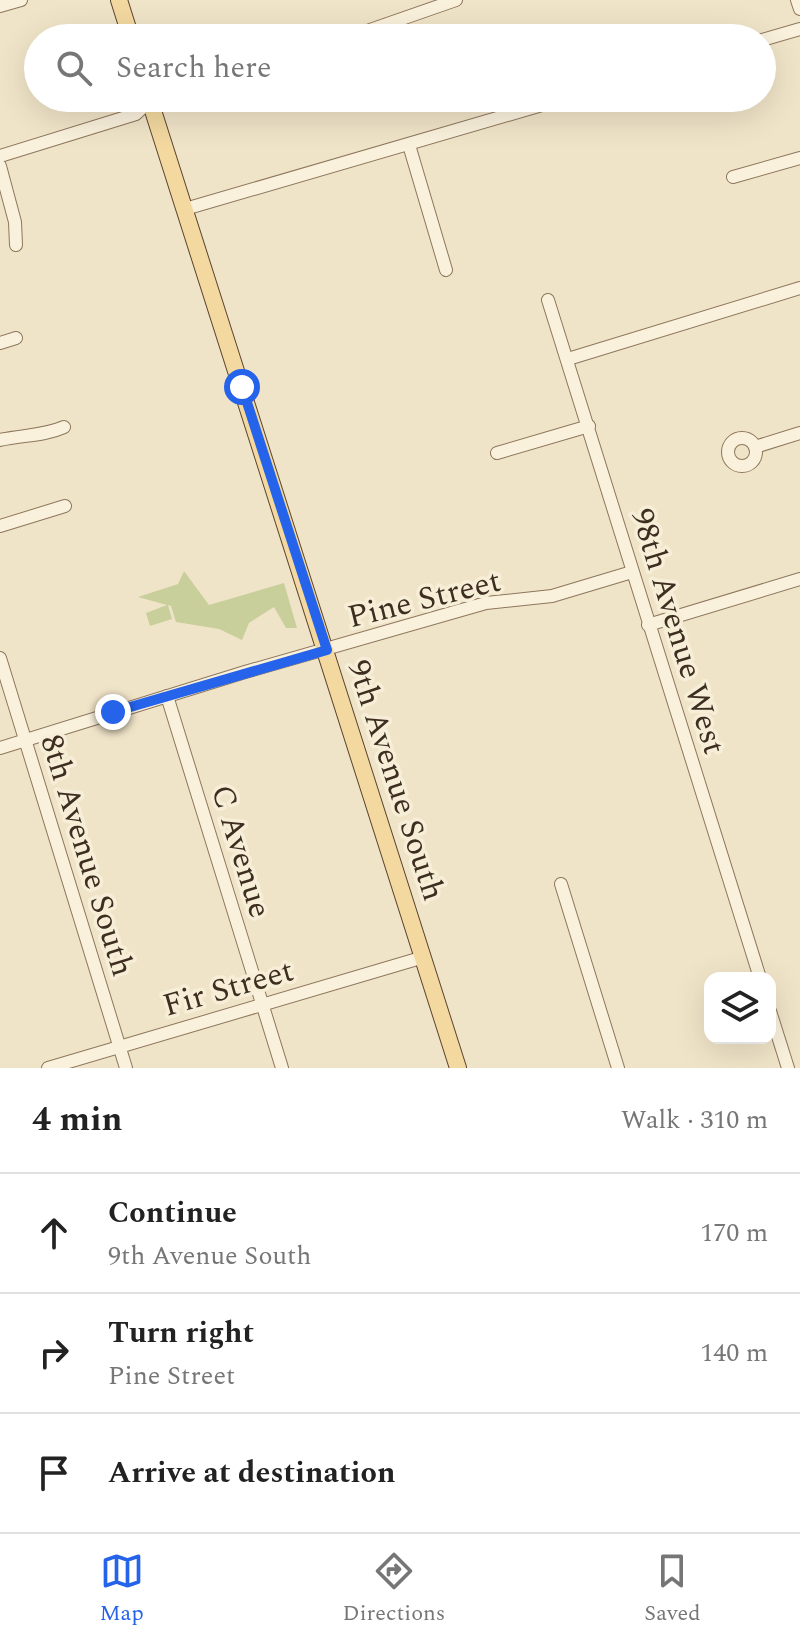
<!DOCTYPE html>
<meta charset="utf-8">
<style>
body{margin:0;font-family:Spectral,serif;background:#f2f2f2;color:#222}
.controls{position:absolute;right:24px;bottom:24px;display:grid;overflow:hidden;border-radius:16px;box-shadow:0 8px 32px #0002}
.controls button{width:72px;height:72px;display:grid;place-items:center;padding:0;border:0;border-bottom:2px solid #e0e0e0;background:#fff;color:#222;font:40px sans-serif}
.stop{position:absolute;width:24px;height:24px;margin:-18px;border:6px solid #2563eb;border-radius:50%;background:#fff}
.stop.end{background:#2563eb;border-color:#fff;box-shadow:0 2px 8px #0008}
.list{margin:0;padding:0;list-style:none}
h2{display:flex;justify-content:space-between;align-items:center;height:104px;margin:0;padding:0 32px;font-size:34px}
h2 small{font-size:26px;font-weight:400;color:#767676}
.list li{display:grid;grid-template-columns:52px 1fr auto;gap:24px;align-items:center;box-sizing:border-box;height:120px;padding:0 32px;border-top:2px solid #e0e0e0}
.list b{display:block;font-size:30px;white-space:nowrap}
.list p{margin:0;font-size:26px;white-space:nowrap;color:#767676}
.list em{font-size:26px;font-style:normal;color:#767676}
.icon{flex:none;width:44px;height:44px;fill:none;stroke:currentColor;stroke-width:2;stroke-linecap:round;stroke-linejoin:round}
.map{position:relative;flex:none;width:800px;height:1068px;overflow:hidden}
.search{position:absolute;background:#fff;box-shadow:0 8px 32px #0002;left:24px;right:24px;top:24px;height:88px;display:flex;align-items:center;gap:20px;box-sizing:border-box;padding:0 28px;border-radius:44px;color:#767676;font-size:30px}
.sheet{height:464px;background:#fff}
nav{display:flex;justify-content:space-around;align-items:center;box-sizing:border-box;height:112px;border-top:2px solid #e0e0e0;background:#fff;font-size:22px;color:#767676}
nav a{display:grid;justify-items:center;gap:4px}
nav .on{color:#2563eb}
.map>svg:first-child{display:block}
.green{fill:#c9cf9b}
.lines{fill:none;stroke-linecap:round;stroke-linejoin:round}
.minor-casing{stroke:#8d765c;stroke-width:14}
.major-casing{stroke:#5b4430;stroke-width:18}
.minor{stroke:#faf1dc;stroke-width:12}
.major{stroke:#f3d9a0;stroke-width:16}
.route{stroke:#2563eb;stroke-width:10}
.labels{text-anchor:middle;stroke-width:7;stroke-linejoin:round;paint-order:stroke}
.street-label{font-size:32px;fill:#3d2e20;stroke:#f7eed8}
</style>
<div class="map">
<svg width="800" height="1068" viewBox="0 0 800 1068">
<rect width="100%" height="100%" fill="#f0e4c8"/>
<!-- green -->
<path class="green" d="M 184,571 L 209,605 L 284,583 L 297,628 L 286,628 L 274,607 L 249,623 L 242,640 L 219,629 L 176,622 L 171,606 L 168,605 L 172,619 L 150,626 L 146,613 L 167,605 L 138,597 L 178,584 Z"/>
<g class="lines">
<!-- minor casing -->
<g class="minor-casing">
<g id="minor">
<path d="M 797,0 L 800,9"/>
<path d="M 0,6 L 21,0"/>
<path d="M 347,38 L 456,0"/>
<path d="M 762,40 L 800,29"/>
<path d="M 409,145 L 446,270"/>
<path d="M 0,156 L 136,114 L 153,98"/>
<path d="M 0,166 L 15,222 L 16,245"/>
<path d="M 733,177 L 800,158"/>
<path d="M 185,209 L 566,98"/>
<path d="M 548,300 L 760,978"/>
<path d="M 0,343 L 16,338"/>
<path d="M 568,359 L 800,288"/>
<circle cx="742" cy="452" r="14"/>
<path d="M 0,440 C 22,435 44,436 64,427"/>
<path d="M 755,447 L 800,433"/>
<path d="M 497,453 L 589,426"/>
<path d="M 0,526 L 65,506"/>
<path d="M 648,625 L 800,579"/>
<path d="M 0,658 L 126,1068"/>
<path d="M 167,696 L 282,1068"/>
<path d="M 0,748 L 245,672 L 486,603 L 552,596 L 632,572"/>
<path d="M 561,884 L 618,1068"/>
<path d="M 770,1011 L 788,1068"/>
<path d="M 48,1068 L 424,957"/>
</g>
</g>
<!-- major casing -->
<g class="major-casing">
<g id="major">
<path d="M 119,0 L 131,38"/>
<path d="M 149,98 L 458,1068"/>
</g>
</g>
<!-- minor -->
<use href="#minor" class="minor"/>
<!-- major -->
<use href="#major" class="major"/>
</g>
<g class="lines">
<!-- route -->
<path class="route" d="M 113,712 L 327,650 L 242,387"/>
</g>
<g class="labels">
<!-- street labels -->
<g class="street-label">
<text transform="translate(424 598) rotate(-14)" y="11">Pine Street</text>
<text transform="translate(679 631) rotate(73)" y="11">98th Avenue West</text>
<text transform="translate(397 780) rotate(72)" y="11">9th Avenue South</text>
<text transform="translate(242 851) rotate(73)" y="11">C Avenue</text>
<text transform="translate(88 855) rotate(73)" y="11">8th Avenue South</text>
<text transform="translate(228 987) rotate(-16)" y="11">Fir Street</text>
</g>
</g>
</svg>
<div class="controls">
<button><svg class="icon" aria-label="layers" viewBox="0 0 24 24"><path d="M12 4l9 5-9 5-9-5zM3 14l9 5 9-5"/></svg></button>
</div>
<div class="stop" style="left:242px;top:387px"></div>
<div class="stop end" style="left:113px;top:712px"></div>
<div class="search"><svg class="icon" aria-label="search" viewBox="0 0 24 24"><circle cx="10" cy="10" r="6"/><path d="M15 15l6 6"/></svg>Search here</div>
</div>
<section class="sheet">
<h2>4 min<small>Walk · 310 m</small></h2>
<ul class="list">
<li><svg class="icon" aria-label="ahead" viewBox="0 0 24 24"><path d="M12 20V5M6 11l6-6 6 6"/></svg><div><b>Continue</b><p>9th Avenue South</p></div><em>170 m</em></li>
<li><svg class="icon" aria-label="right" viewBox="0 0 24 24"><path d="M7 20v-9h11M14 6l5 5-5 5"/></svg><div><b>Turn right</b><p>Pine Street</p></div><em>140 m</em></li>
<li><svg class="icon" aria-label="arrive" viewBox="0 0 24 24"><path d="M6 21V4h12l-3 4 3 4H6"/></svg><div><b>Arrive at destination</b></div></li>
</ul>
</section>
<nav>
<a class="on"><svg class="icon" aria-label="map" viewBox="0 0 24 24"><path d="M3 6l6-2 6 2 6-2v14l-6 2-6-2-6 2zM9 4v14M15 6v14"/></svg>Map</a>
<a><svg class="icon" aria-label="directions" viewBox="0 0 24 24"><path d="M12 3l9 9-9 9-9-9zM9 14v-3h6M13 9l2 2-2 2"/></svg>Directions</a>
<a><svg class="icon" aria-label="saved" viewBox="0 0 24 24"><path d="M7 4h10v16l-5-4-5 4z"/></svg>Saved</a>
</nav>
